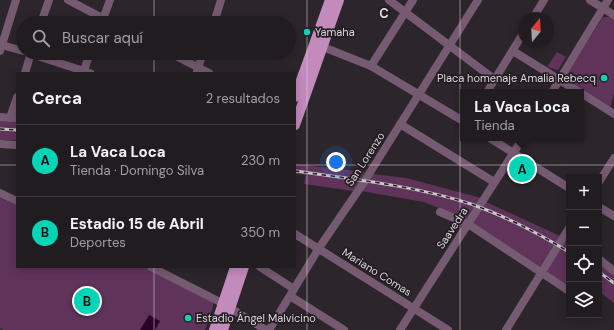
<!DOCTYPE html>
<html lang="es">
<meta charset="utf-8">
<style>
body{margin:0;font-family:"DM Sans",sans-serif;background:#2d292d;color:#f1f3f6}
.controls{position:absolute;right:12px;bottom:12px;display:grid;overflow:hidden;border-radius:0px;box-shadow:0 2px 10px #0003}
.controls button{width:36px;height:36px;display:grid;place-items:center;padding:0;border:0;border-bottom:1px solid #3e3a3e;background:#211c20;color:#f1f3f6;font:20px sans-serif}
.compass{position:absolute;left:518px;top:12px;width:36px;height:36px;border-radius:50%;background:#211c20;box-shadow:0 2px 10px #0003;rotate:18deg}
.you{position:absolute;left:336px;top:162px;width:14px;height:14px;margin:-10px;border:3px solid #fff;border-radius:50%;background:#1a73e8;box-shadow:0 0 0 6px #1a73e833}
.badge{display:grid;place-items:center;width:26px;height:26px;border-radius:50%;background:#00d5b7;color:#111;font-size:13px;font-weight:700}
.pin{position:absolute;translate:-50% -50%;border:2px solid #fff;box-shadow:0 1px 4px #0006}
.popup{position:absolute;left:460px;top:89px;width:124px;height:52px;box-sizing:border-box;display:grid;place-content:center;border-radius:0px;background:#211c20;filter:drop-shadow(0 1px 3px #0005);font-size:13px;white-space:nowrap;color:#a2a1a5}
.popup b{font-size:15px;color:#f1f3f6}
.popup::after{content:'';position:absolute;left:50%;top:100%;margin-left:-8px;border:8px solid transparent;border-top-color:#211c20}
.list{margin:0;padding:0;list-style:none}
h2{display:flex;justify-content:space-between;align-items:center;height:52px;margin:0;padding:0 16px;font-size:17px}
h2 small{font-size:13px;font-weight:400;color:#a2a1a5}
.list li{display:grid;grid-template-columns:26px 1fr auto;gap:12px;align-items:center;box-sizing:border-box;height:72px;padding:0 16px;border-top:1px solid #3e3a3e}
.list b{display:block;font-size:15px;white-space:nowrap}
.list p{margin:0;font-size:13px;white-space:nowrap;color:#a2a1a5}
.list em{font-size:13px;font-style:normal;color:#a2a1a5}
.icon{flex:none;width:22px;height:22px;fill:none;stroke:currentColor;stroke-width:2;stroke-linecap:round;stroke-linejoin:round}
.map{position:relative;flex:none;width:614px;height:330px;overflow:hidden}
.search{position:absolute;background:#211c20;box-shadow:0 2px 10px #0003;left:16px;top:16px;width:280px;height:44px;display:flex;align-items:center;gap:10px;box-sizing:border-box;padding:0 14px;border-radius:22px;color:#a2a1a5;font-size:15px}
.panel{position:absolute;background:#211c20;box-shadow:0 2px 10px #0003;left:16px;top:72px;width:280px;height:196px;border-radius:0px}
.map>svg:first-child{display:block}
.green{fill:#60335b}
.water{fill:#2c0229}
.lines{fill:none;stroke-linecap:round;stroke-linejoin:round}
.minor{stroke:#755a72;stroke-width:8}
.major{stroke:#c28bbc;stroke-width:10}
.rail-casing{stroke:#c9c5c9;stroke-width:3}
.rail{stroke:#231c22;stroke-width:1.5;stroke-dasharray:4.5;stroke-linecap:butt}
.grid{fill:none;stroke:#ddd9dd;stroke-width:1;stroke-opacity:0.55}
.poi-dot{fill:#00d5b7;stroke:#231c22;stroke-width:1.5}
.labels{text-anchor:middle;stroke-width:3.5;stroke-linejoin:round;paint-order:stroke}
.poi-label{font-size:11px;fill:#ddd9dd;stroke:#231c22;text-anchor:start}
.street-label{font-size:11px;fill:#ddd9dd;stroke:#231c22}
.grid-label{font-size:13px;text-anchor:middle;font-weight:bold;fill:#ddd9dd;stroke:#231c22;stroke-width:3.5;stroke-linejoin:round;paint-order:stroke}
</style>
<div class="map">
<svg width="614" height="330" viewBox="0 0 614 330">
<rect width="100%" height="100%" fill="#2c252b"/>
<!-- green -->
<g class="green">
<path d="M 603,17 L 610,17 L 614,19 L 614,93 L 610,108 L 570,82 L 568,73 Z"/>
<path d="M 557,52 L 566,57 L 558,70 L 547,67 Z"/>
<path d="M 0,120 L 17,122 L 17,140 L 0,140 Z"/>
<path d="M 295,164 L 365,172 L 353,191 L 304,184 L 306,175 L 295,174 Z"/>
<path d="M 373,174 L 406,178 L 481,198 L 466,219 L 424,202 L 361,191 Z"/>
<path d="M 0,198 L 17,205 L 17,267 L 144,267 L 209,298 L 213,302 L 213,307 L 205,330 L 4,330 L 0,328 Z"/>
<path d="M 486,202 L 560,236 L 539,269 L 472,224 Z"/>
<path d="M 564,242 L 569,242 L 569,287 L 545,272 Z"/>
<path d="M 599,263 L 614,275 L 614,303 L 601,293 L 599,294 Z"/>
</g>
<!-- water -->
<path class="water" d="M 149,315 L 160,321 L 155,330 L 140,330 Z"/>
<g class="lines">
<!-- minor -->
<g class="minor">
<path d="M 68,0 L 112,23"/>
<path d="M 389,0 L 494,79"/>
<path d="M 590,0 L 614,15"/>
<path d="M 533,18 L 544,0"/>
<path d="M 102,22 L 110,0"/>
<path d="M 41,23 L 49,0"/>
<path d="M 214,23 L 221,0"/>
<path d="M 2,45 L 23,51"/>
<path d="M 323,47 L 371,66 L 463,121"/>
<path d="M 0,51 L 16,0"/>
<path d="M 513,51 L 579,92"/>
<path d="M 28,53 L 90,73"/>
<path d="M 170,53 L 209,73"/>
<path d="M 371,66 L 413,0"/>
<path d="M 197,71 L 203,53"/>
<path d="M 25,73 L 31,53"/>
<path d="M 83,73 L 90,53"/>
<path d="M 487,92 L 524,32"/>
<path d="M 552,92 L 608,0"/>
<path d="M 581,93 L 614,114"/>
<path d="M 0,117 L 17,118"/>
<path d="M 10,118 L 17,97"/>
<path d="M 400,124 L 494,182"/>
<path d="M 490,138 L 569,188"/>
<path d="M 0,144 L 17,145"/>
<path d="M 599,182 L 614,158"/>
<path d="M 0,193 L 17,201"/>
<path d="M 599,207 L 614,216"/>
<path d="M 440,212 L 468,224 L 569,291"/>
<path d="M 295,234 L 448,330"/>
<path d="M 599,259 L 614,271"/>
<path d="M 151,267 L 222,303 L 266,330"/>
<path d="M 260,267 L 294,289"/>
<path d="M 290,296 L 344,330"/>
<path d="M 269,330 L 319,248 L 364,182 L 478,0"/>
<path d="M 400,330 L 523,138"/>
<path d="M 506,330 L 569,228"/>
</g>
<!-- major -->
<g class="major">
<path d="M 295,97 L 330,0"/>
<path d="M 295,125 L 339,0"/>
<path d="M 214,330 L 235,267"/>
<path d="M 223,330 L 244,267"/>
</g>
<!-- rail casing -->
<g class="rail-casing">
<g id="rail">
<path d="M 0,129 L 17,130"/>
<path d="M 295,171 C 352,179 416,186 471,204 C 505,216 538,233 569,252"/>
<path d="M 599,272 L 614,283"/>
</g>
</g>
<!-- rail -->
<use href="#rail" class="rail"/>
</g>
<!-- grid -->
<path class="grid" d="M 154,0 L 154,23M 307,0 L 307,330M 460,0 L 460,330M 154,53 L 154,73M 0,165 L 17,165M 295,165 L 614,165M 154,267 L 154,330"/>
<!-- markers -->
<g class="poi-dot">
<circle cx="307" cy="32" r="4"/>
<circle cx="604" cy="78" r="4"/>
<circle cx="188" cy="318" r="4"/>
</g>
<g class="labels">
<!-- poi labels -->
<g class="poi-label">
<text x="315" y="36">Yamaha</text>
<text x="596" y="82" text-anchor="end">Placa homenaje Amalia Rebecq</text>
<text x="196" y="322">Estadio Ángel Malvicino</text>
</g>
<!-- street labels -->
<g class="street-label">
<text transform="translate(365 159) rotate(-57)" y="4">San Lorenzo</text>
<text transform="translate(452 228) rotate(-57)" y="4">Saavedra</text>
<text transform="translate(377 272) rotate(32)" y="4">Mariano Comas</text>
</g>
</g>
<g class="grid-label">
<text x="384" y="18">C</text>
</g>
</svg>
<div class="controls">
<button>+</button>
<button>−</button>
<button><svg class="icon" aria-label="locate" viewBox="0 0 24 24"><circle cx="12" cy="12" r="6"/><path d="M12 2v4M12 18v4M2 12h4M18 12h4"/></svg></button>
<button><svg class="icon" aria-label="layers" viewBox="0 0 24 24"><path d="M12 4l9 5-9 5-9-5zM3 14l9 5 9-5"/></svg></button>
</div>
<svg class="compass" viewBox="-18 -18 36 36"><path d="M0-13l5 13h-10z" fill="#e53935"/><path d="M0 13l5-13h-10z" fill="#a2a1a5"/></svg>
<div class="you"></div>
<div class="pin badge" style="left:522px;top:169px">A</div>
<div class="popup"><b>La Vaca Loca</b>Tienda</div>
<div class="pin badge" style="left:87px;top:301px">B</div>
<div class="search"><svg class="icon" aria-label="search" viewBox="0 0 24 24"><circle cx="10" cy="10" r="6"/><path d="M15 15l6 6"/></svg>Buscar aquí</div>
<section class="panel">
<h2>Cerca<small>2 resultados</small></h2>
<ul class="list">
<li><span class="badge">A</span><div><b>La Vaca Loca</b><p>Tienda · Domingo Silva</p></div><em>230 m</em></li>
<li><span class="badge">B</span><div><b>Estadio 15 de Abril</b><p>Deportes</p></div><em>350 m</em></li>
</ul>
</section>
</div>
